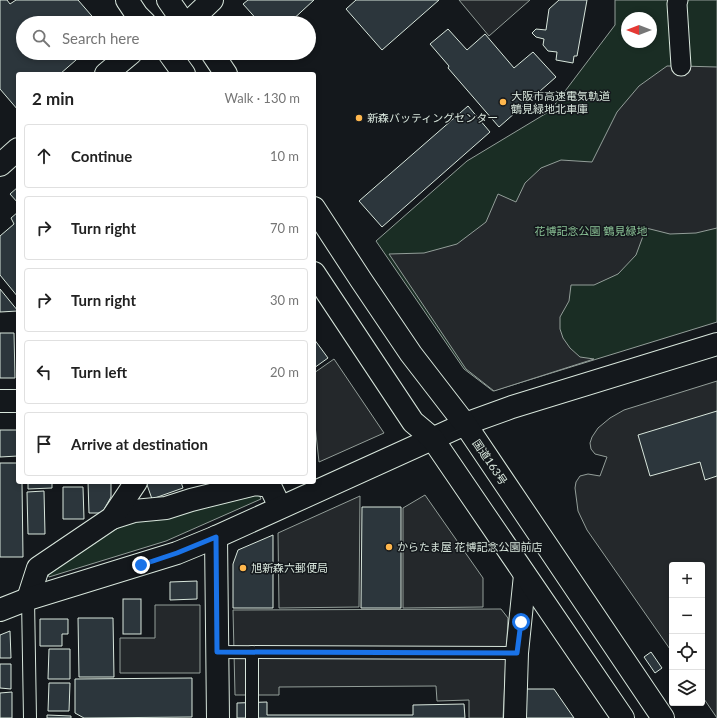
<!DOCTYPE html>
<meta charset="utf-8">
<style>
body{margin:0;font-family:Lato,"Noto Sans JP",sans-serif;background:#f6f6f6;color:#222}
.controls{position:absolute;right:12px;bottom:12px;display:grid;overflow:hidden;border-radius:4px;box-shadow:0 2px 6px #0003}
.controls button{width:36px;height:36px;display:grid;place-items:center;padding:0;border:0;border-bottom:1px solid #e0e0e0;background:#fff;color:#222;font:20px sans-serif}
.compass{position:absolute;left:621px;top:12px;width:36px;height:36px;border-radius:50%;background:#fff;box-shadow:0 2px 6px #0003;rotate:270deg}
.stop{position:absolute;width:12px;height:12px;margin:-9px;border:3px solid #1a73e8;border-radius:50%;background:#fff}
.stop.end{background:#1a73e8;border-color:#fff;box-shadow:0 1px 4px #0008}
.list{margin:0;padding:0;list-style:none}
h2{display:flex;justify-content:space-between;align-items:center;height:52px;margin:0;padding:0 16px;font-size:17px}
h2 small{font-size:13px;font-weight:400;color:#767676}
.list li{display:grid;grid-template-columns:26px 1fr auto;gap:12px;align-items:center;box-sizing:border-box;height:64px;margin:0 8px 8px;padding:0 8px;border:1px solid #e0e0e0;border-radius:4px}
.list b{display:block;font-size:15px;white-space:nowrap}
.list em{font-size:13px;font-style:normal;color:#767676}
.icon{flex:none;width:22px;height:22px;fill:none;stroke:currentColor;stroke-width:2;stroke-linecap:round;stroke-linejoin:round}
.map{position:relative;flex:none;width:717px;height:718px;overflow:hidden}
.search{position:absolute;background:#fff;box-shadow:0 2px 6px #0003;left:16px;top:16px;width:300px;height:44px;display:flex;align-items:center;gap:10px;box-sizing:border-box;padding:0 14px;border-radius:22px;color:#767676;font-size:15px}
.panel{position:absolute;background:#fff;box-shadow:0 2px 6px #0003;left:16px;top:72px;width:300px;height:412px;border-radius:4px}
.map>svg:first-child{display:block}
.green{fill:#1a2d24;stroke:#939e99;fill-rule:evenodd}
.parking{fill:#24282b;stroke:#939e99}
.building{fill:#2c363c;stroke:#d8e6dc}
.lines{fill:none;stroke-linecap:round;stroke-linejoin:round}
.service-casing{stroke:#d8e6dc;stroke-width:14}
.pedestrian-casing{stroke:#d8e6dc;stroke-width:21}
.minor-casing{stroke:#d8e6dc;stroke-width:24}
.tertiary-casing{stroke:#d8e6dc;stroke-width:24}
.trunk-casing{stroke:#d8e6dc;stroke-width:24}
.service{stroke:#14181c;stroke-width:12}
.pedestrian{stroke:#14181c;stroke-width:19}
.minor{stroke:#14181c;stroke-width:22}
.tertiary{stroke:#14181c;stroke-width:22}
.trunk{stroke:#14181c;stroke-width:22}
.route{stroke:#1a73e8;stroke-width:5}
.poi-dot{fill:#ffb74d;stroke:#14181c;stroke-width:1.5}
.labels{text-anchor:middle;stroke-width:3;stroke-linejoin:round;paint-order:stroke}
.poi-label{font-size:11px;fill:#d8e6dc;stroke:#14181c;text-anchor:start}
.park-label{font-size:11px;fill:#8ac095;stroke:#14181c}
.street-label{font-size:11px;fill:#d8e6dc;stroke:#14181c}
</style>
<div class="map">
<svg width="717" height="718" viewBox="0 0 717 718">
<rect width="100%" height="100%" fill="#14181c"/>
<!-- green -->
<g class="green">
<path d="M 615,0 L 717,0 L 717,322 L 493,391 L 464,369 L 376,241 L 467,161 L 550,111 L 615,25 ZM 627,18 L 651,18 L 651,42 L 627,42 Z"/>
<path d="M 258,492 L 261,499 L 166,541 L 49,577 L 47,572 L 130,517 Z"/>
</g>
<!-- parking -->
<g class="parking">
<path d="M 459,0 L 530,0 L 489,36 Z"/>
<path d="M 667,66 L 681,66 L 717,67 L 717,228 L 696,233 L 670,234 L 646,228 L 636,255 L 618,274 L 594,285 L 571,285 L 569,301 L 560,317 L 560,329 L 563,338 L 570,348 L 580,357 L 594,359 L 494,391 L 466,369 L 389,254 L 424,253 L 457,244 L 486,222 L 498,194 L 516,202 L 525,183 L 541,168 L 561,160 L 592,162 L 617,112 L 639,86 Z"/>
<path d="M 334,359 L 384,433 L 319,462 L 314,416 L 314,373 Z"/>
<path d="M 717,381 L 717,718 L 702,696 L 702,565 L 672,565 L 672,652 L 587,530 L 578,511 L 575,488 L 576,482 L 580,476 L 588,474 L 600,476 L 607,457 L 595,454 L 591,449 L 590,443 L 592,437 L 598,428 L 610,418 L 624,410 Z"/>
<path d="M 425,495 L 483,578 L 483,607 L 403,608 L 403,508 Z"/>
<path d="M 360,496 L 359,607 L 279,608 L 278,533 Z"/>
<path d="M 155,605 L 200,605 L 200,673 L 120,673 L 120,638 L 155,638 Z"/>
<path d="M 501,609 L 508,618 L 503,718 L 469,718 L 469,700 L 437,701 L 436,686 L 279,687 L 279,695 L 235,695 L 233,610 Z"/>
</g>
<!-- building -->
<g class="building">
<path d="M 0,0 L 7,0 L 10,4 L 16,0 L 78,0 L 98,23 L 23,23 L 23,53 L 84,53 L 60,74 L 18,74 L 18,110 L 0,89 Z"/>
<path d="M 248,0 L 314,0 L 289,23 L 260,23 L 243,4 Z"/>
<path d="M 356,0 L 439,0 L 382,50 L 346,9 Z"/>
<path d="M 559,0 L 587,0 L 577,56 L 574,56 L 573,63 L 556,60 L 557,52 L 548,51 L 543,45 L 544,39 L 536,37 L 532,33 L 536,29 L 546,30 L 549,9 Z"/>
<path d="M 448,29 L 467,50 L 485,34 L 514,68 L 533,52 L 556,77 L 499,127 L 448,68 L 449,66 L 430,44 Z"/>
<path d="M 468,106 L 490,132 L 382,227 L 359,201 Z"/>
<path d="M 18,187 L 18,203 L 10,194 Z"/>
<path d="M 18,212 L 18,297 L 0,275 L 0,236 L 14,224 L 11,218 Z"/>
<path d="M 0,289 L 18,311 L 0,312 Z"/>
<path d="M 0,333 L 14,333 L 15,378 L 0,378 Z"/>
<path d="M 314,339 L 328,358 L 314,368 Z"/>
<path d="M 717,411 L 717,476 L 705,480 L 700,462 L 650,476 L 638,435 Z"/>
<path d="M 0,430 L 18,430 L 18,456 L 0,457 Z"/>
<path d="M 0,463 L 18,463 L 18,482 L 22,482 L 23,557 L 0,557 Z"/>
<path d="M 28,482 L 52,482 L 52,488 L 28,489 Z"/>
<path d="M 88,482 L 111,482 L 111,497 L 102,513 L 89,513 Z"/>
<path d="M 146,482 L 181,482 L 183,488 L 152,499 Z"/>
<path d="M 63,487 L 83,487 L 84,519 L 63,519 Z"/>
<path d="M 44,491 L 45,534 L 28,534 L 27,492 Z"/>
<path d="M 362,507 L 401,507 L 401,608 L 361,608 Z"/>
<path d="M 273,535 L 273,608 L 233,608 L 233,564 L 238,550 Z"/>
<path d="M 197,581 L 197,599 L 170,600 L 170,582 Z"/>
<rect x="123" y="599" width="18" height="35"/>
<path d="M 78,618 L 113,618 L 114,677 L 79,677 Z"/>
<path d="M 40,619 L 68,619 L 68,634 L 62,634 L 62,646 L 40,646 Z"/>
<path d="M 10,631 L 11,658 L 0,658 L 0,635 Z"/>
<path d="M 49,649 L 70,649 L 70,679 L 48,679 Z"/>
<path d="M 651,652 L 662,668 L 655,673 L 644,657 Z"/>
<path d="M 0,664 L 11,664 L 11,689 L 0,688 Z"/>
<path d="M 192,678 L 192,717 L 84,718 L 75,713 L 75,679 Z"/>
<path d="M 49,683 L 70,683 L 69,711 L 48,711 Z"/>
<path d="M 526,689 L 554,689 L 574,718 L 526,718 Z"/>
<path d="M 12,692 L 12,718 L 0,718 L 0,693 Z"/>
<path d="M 267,702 L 267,715 L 413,715 L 413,705 L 464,704 L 465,718 L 237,718 L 237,703 Z"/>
<path d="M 47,715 L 71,716 L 71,718 L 47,718 Z"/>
</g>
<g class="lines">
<!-- service casing -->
<g class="service-casing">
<g id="service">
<path d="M 28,599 L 30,718"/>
<path d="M 217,652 L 517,653"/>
<path d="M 252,718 L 252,652"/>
</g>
</g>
<!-- pedestrian casing -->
<g class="pedestrian-casing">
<path id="pedestrian" d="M 678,0 L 677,4 L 681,66"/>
</g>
<!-- minor casing -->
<g class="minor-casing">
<g id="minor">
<path d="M 188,23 L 212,0"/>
<path d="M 106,74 L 131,53"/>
<path d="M 0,165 L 18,149"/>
<path d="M 0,401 L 18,401"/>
<path d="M 112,518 L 134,511 L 166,508 L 191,500 L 256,484 L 270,486 L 280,507"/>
<path d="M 216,537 L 218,718"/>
<path d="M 28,599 L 38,568 L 112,518 L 136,482"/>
<path d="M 515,718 L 517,653 L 525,575"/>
</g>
</g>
<!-- tertiary casing -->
<g class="tertiary-casing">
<path id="tertiary" d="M 0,610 L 28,599 L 177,553 L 216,537 L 465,424 L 512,407 L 717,344"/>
</g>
<!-- trunk casing -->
<g class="trunk-casing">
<g id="trunk">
<path d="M 127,0 L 137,15 L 145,23"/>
<path d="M 168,0 L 184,23"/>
<path d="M 169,53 L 184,74"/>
<path d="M 212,53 L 226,74"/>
<path d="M 314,208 L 361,280 L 411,354 L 465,424 L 663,718"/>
<path d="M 314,273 L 413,422 L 432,438 L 623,718"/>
</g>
</g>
<!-- service -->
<use href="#service" class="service"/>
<!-- pedestrian -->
<use href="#pedestrian" class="pedestrian"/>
<!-- minor -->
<use href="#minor" class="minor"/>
<!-- tertiary -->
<use href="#tertiary" class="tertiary"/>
<!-- trunk -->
<use href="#trunk" class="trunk"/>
</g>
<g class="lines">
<!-- route -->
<path class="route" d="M 141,565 L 177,553 L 216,537 L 217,652 L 517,653 L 521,622"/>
</g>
<!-- markers -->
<g class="poi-dot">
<circle cx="503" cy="102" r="4"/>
<circle cx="359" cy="118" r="4"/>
<circle cx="389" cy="547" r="4"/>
<circle cx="243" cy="568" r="4"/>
</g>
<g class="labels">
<!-- poi labels -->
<g class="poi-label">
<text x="511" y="100">大阪市高速電気軌道<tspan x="511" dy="13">鶴見緑地北車庫</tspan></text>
<text x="367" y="122">新森バッティングセンター</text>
<text x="397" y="551">からたま屋 花博記念公園前店</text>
<text x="251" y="572">旭新森六郵便局</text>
</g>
<!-- park labels -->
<g class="park-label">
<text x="591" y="235">花博記念公園 鶴見緑地</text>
</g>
<!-- street labels -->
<g class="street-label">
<text transform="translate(490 462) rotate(56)" y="4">国道163号</text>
</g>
</g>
</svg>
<div class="controls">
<button>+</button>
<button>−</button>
<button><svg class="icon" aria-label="locate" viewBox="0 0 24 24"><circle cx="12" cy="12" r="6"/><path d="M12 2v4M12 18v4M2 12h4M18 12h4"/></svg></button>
<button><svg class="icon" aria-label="layers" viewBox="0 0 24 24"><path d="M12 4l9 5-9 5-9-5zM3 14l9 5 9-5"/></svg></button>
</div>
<svg class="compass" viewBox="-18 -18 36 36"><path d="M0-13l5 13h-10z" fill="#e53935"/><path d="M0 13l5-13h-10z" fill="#767676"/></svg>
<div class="stop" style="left:521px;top:622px"></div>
<div class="stop end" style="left:141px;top:565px"></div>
<div class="search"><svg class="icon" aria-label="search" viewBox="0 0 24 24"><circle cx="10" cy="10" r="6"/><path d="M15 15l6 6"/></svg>Search here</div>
<section class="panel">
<h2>2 min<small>Walk · 130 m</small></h2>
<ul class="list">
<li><svg class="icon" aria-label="ahead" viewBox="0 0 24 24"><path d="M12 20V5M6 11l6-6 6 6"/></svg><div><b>Continue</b></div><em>10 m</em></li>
<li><svg class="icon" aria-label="right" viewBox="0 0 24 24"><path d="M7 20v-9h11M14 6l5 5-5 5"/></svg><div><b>Turn right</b></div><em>70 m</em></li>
<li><svg class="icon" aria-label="right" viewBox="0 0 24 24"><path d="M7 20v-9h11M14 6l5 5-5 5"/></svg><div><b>Turn right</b></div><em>30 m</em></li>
<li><svg class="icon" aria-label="left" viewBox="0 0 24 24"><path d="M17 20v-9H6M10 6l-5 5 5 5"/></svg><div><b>Turn left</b></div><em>20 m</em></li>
<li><svg class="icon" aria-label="arrive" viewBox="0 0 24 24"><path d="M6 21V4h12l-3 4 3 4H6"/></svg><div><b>Arrive at destination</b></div></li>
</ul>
</section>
</div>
